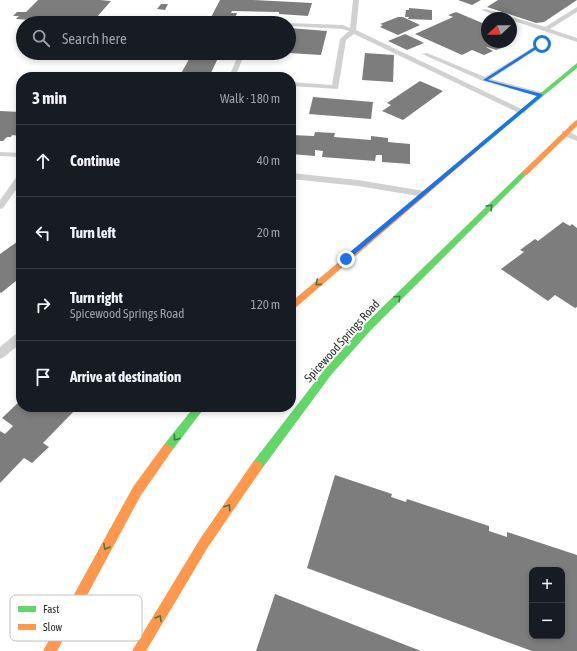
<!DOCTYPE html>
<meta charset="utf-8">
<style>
body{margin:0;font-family:"Asap Condensed",sans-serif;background:#20242c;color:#f1f3f6}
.controls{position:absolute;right:12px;bottom:12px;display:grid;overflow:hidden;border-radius:8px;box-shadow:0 2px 6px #0003}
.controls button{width:36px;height:36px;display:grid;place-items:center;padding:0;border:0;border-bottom:1px solid #363941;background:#171b24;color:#f1f3f6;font:20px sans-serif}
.compass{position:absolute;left:481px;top:12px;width:36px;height:36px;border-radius:50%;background:#171b24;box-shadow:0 2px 6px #0003;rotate:248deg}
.stop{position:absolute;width:12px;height:12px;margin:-9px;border:3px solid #1a73e8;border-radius:50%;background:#fff}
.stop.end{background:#1a73e8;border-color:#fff;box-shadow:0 1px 4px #0008}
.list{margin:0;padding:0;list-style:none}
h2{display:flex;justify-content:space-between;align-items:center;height:52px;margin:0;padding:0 16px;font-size:17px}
h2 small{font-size:13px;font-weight:400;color:#9ea1a6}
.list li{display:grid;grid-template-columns:26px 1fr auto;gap:12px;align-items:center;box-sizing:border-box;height:72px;padding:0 16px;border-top:1px solid #363941}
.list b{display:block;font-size:15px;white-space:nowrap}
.list p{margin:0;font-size:13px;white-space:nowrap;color:#9ea1a6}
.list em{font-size:13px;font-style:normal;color:#9ea1a6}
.icon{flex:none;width:22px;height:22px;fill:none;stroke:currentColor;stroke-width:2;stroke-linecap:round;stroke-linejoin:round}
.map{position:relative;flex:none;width:577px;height:651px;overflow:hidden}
.search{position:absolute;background:#171b24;box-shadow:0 2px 6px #0003;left:16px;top:16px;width:280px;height:44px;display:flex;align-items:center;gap:10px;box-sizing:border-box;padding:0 14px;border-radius:22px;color:#9ea1a6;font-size:15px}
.panel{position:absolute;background:#171b24;box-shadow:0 2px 6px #0003;left:16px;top:72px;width:280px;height:340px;border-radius:16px}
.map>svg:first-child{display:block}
.building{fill:#7d7d7d;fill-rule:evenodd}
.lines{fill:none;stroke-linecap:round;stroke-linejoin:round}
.lane{fill:#d1d1d1;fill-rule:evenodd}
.fast{fill:#63d668;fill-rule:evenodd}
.slow{fill:#ff974d;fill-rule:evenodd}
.oneway{stroke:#457847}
.route{fill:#1a73e8}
.labels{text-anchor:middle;stroke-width:4;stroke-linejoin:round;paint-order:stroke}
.street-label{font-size:12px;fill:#2c2c2c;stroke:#fff}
.key{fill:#fff;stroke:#c0c0c0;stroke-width:1}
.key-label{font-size:11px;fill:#2c2c2c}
</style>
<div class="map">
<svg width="577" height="651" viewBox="0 0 577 651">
<rect width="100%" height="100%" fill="#fff"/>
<!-- building -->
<g class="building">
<path d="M 38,0 L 100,0 L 111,1 L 96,18 L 92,18 L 87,23 L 45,23 L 47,21 L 16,19 L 19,16 L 13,16 L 17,12 L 26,12 Z"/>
<path d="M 220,0 L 253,0 L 312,3 L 308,16 L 279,14 L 279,12 L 232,11 L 231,13 L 237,13 L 233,23 L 208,23 Z"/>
<path d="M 458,0 L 481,0 L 472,5 Z"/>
<path d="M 498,0 L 577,0 L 544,22 L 536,23 L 487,7 Z"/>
<path d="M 161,4 L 168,4 L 165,10 L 157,9 Z"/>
<path d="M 409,8 L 432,10 L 432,20 L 408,19 L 409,17 L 405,17 L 406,10 L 409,10 Z"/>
<path d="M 456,12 L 487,25 L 487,42 L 510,42 L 502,46 L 493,44 L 502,48 L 496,50 L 487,47 L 486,47 L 493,51 L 484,55 L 472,50 L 462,55 L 415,34 L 453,17 L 448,15 Z"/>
<path d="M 398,17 L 403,17 L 420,25 L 398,35 L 380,27 L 383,25 L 380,24 Z"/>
<path d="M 289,28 L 327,31 L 321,55 L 289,53 Z"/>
<path d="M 405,34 L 416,39 L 424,43 L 407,50 L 388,41 Z"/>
<path d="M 365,53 L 394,55 L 393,82 L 362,80 Z"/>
<path d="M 192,54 L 219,56 L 209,77 L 179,77 Z"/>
<path d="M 420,81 L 443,91 L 403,120 L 382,111 L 391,105 L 387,103 Z"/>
<path d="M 313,97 L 373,102 L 371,119 L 309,114 Z"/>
<path d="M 0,111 L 21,112 L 21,136 L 12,135 L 11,137 L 7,137 L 3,141 L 0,141 Z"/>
<path d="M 315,132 L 335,133 L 334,137 L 371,140 L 371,136 L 388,138 L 388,142 L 410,144 L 410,164 L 382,162 L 382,155 L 376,155 L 375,161 L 322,157 L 323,151 L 315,150 L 315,156 L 291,154 L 291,135 L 314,136 Z"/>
<path d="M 563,222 L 570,226 L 572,224 L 577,228 L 577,307 L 575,308 L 555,295 L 548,301 L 501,269 L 524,252 L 520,250 L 535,239 L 538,241 Z"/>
<path d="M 21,239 L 21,277 L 1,293 L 0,292 L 0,254 Z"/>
<path d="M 21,400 L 21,407 L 78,407 L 43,443 L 49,447 L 32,463 L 24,458 L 0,483 L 0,431 L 5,434 L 13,426 L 2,418 Z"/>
<path d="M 335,475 L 392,494 L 391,497 L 406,502 L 407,499 L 489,526 L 489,531 L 507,537 L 507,532 L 577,555 L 577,651 L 532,651 L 307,568 ZM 532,570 L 562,570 L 562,636 L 532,636 Z"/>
<path d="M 275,594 L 421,651 L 256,651 Z"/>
</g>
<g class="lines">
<!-- lane -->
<g class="lane">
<path d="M 353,0 L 359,0 L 356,30 L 526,111 L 525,113 L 519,113 L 354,34 L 346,40 L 338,89 L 291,86 L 291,82 L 332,85 L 340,39 L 349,31 L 342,29 L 289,26 L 289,23 L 287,23 L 343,25 L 350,28 Z"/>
<path d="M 577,7 L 577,12 L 550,29 L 577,38 L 577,42 L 511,20 L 511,18 L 504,18 L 481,10 L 486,9 L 545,27 Z"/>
<path d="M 254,19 L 279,21 L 282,23 L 251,23 L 252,20 Z"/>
<path d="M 540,43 L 545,44 L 491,79 L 544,93 L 545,95 L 541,97 L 483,81 L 422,54 L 427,53 L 485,77 Z"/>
<path d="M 239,53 L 245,53 L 235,77 L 229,77 Z"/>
<path d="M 562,131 L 568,131 L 577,136 L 577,141 L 562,135 Z"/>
<path d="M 0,152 L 21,153 L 21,157 L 0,156 Z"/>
<path d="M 291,173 L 358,180 L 424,191 L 428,194 L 424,197 L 358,186 L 291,179 Z"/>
<path d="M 21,174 L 21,183 L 3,208 L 0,209 L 0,200 L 18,175 Z"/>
<path d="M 21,332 L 21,343 L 4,357 L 0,359 L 0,347 L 17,333 Z"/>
</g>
<!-- fast -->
<g class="fast">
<path d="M 577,63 L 577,68 L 483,146 L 479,146 L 479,144 Z"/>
<path d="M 523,171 L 527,171 L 528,173 L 371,330 L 331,375 L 261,470 L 257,471 L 253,470 L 252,466 L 253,462 L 325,369 L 365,324 Z"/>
<path d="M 194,407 L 205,407 L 171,452 L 167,454 L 163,452 L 162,449 L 163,446 Z"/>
</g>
<!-- slow -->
<g class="slow">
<path d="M 577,120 L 577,126 L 527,175 L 523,175 L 523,171 L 575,121 Z"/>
<path d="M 481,143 L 483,144 L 483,146 L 294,309 L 291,310 L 291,302 Z"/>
<path d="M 167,444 L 171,446 L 172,449 L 171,452 L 141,495 L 57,651 L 43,651 L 133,487 L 163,446 Z"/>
<path d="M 257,461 L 261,462 L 262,466 L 261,470 L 208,547 L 146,651 L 132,651 L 200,539 L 253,462 Z"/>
</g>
</g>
<!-- one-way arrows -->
<defs><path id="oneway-chevron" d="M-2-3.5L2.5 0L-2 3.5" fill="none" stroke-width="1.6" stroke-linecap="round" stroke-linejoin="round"/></defs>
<g class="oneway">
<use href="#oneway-chevron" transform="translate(490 207) rotate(-45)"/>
<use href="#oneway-chevron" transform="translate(318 283) rotate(140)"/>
<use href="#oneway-chevron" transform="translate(398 298) rotate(-45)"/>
<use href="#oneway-chevron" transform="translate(176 438) rotate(125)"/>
<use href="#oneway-chevron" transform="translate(228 507) rotate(-56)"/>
<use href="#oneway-chevron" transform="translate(106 547) rotate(119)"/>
<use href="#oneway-chevron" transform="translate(159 618) rotate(-59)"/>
</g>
<!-- route -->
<path class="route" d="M 541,43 L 544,44 L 488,80 L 542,94 L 542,96 L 348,260 L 344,260 L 344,257 L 537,96 L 483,80 Z"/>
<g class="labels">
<!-- street labels -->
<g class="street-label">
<text transform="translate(342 341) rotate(-48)" y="4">Spicewood Springs Road</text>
</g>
</g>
<!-- legend -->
<rect x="10" y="595" width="132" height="46" rx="6" class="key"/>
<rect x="18" y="606" width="18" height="6" fill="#63d668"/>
<rect x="18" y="624" width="18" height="6" fill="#ff974d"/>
<g class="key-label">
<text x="43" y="613">Fast</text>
<text x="43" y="631">Slow</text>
</g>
</svg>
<div class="controls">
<button>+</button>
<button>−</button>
</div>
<svg class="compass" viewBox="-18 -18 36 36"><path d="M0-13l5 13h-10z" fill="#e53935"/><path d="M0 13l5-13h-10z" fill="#9ea1a6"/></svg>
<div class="stop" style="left:542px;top:44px"></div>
<div class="stop end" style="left:346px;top:259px"></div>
<div class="search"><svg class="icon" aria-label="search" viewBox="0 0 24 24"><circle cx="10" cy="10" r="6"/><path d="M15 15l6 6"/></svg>Search here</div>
<section class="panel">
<h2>3 min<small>Walk · 180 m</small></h2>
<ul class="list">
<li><svg class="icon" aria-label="ahead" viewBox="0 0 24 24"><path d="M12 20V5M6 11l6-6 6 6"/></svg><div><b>Continue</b></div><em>40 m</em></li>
<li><svg class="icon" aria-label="left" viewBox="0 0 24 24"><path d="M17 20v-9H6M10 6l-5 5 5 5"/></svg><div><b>Turn left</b></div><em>20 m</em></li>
<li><svg class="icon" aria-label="right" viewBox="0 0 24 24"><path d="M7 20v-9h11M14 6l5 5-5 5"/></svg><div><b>Turn right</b><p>Spicewood Springs Road</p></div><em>120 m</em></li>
<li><svg class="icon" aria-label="arrive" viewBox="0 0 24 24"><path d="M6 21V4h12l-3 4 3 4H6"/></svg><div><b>Arrive at destination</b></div></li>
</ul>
</section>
</div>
